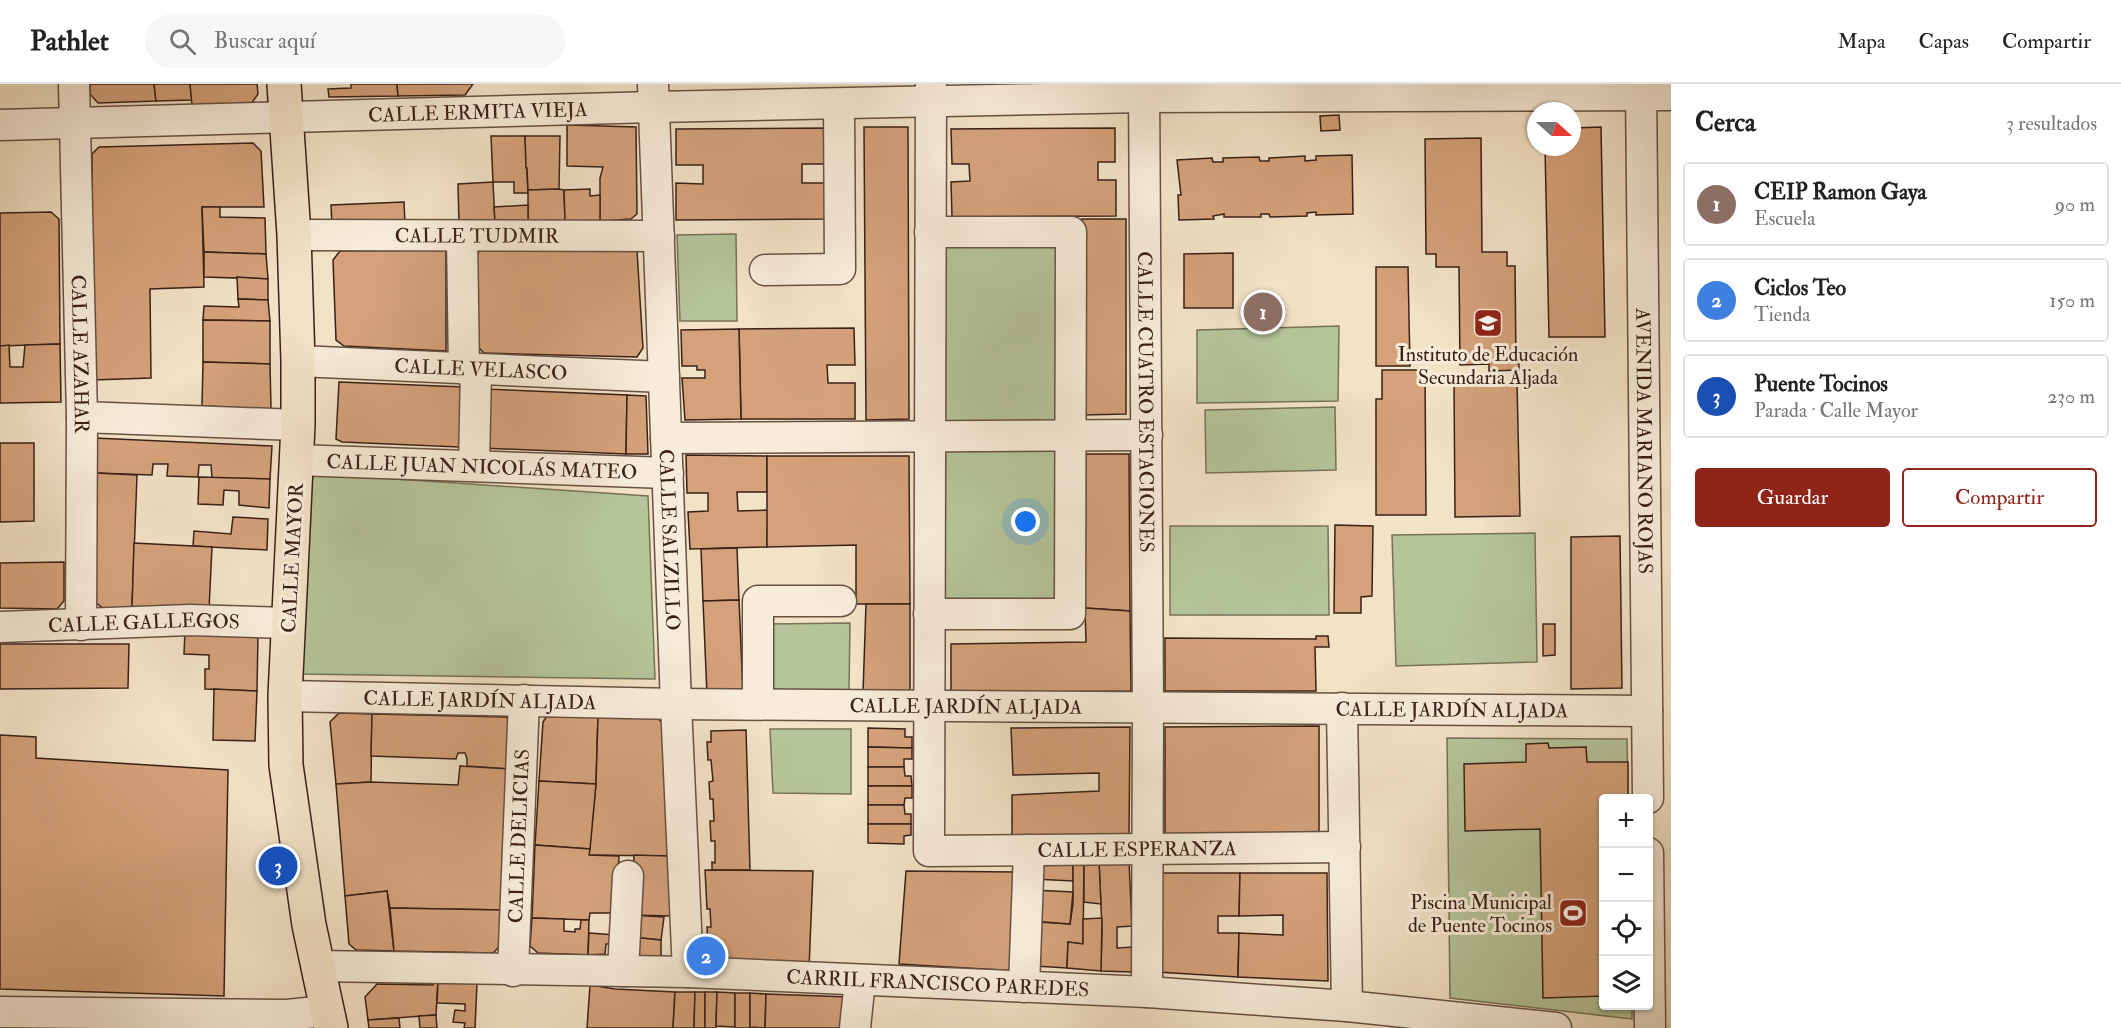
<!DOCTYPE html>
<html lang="es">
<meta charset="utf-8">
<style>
body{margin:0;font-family:"IM FELL Double Pica",serif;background:#f6f6f6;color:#222}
.controls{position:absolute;right:18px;bottom:18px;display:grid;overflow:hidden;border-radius:6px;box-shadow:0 2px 4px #0004}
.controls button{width:54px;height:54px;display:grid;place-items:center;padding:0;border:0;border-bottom:2px solid #e0e0e0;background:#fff;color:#222;font:30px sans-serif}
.compass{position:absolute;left:1527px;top:18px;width:54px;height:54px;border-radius:50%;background:#fff;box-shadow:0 2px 4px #0004;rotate:111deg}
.you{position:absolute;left:1026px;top:438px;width:21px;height:21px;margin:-15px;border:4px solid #fff;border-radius:50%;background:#1a73e8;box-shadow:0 0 0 9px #1a73e833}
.badge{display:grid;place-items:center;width:39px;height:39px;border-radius:50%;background:#8f2418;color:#fff;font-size:20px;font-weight:700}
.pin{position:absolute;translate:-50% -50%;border:3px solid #fff;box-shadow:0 2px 6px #0006}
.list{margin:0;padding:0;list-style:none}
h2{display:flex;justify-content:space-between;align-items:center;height:78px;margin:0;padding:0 24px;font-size:26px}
h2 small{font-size:20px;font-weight:400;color:#767676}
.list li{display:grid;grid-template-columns:39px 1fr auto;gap:18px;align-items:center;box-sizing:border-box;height:84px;margin:0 12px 12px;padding:0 12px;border:2px solid #e0e0e0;border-radius:6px}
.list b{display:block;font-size:22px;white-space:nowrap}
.list p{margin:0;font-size:20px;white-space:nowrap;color:#767676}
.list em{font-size:20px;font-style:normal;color:#767676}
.actions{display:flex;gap:12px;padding:18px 24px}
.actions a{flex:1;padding:14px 0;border:2px solid #8f2418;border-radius:6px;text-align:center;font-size:21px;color:#8f2418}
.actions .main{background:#8f2418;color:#fff}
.icon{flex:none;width:33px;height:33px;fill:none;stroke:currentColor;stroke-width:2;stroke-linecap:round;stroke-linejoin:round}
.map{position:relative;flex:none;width:1671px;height:944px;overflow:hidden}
header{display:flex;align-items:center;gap:36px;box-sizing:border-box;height:84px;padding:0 30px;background:#fff;border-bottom:2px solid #e0e0e0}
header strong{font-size:28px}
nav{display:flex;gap:33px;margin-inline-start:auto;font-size:21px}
.search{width:420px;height:54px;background:#f6f6f6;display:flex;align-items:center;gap:15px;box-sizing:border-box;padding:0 21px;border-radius:33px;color:#767676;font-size:22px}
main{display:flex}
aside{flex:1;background:#fff}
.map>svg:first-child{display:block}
.green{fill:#b5c499;stroke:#787258;stroke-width:1.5}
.building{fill:#d4a17a;stroke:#3a2117;stroke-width:1.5}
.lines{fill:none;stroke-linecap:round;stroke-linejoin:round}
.minor-casing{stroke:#685143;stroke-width:33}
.major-casing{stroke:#3a2117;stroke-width:36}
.minor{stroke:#f7ecda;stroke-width:30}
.major{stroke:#f2e2c6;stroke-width:33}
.labels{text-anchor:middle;stroke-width:6;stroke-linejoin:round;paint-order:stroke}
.street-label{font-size:20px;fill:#3a2117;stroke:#f7ecda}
.poi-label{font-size:20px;fill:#3a2117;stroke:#f7ecda}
</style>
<header>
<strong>Pathlet</strong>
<div class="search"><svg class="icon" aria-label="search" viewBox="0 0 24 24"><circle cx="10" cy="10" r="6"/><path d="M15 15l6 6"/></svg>Buscar aquí</div>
<nav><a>Mapa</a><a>Capas</a><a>Compartir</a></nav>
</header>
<main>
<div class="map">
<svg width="1671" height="944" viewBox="0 0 1671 944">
<rect width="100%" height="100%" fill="#f2e2c6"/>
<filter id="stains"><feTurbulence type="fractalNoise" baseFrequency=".00333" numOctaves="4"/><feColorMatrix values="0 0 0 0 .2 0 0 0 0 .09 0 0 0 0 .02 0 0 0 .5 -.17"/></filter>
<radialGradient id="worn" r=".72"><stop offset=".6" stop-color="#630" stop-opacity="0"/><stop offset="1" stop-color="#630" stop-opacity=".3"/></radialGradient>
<!-- green -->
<g class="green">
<path d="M 930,148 L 1071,148 L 1070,530 L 929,530 Z"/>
<path d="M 736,150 L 737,237 L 680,237 L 677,151 Z"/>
<path d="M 1339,242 L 1338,317 L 1197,319 L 1197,246 Z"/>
<path d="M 1335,323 L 1336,386 L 1206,389 L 1205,326 Z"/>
<path d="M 309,389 L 648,412 L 655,595 L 299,590 Z"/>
<path d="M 1170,442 L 1328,442 L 1329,531 L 1170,531 Z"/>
<path d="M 1535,449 L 1537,578 L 1396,582 L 1392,451 Z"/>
<path d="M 850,539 L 849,607 L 769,608 L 767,540 Z"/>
<path d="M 770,645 L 851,645 L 851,710 L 773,709 Z"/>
<path d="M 1447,654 L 1627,655 L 1628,714 L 1604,714 L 1604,922 L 1632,922 L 1632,935 L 1450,914 Z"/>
</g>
<!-- building -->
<g class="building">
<path d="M 90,0 L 154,0 L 156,17 L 98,19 L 90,10 Z"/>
<path d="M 154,0 L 190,0 L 192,16 L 156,17 Z"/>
<path d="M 190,0 L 257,0 L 258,10 L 251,20 L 192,21 Z"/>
<path d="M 351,0 L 397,0 L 398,12 L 329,13 L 328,5 L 351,4 Z"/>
<path d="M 397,0 L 473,0 L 465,11 L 398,12 Z"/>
<path d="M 1339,31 L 1340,46 L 1321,47 L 1320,32 Z"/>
<path d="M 567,41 L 636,43 L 637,130 L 631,135 L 600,137 L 600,94 L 603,83 L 567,82 Z"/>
<path d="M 864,43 L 908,43 L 909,335 L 866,336 Z"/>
<path d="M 1601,43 L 1605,253 L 1549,253 L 1545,63 L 1572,63 L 1572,44 Z"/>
<path d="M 828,44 L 828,80 L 802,80 L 802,99 L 828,99 L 828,135 L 676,136 L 676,99 L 703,100 L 703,81 L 676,81 L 676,45 Z"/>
<path d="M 1115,44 L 1115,78 L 1098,78 L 1098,96 L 1116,96 L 1116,132 L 952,133 L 951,98 L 970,97 L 969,80 L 952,80 L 951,45 Z"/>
<path d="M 491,52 L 525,52 L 528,109 L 514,109 L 514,98 L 493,98 Z"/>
<path d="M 525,52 L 560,52 L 559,105 L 528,106 L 527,84 L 526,84 Z"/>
<path d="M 1481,54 L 1482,168 L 1507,168 L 1507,182 L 1515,182 L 1516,279 L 1519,280 L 1519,286 L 1489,287 L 1489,280 L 1460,281 L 1459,183 L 1436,183 L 1436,170 L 1426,170 L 1425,55 Z"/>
<path d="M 253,59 L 261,67 L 264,123 L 202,123 L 204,203 L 150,205 L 151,294 L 93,296 L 92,70 L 99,63 Z"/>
<path d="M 1352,71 L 1353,130 L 1316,131 L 1316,128 L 1307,129 L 1307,132 L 1270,133 L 1269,130 L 1261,130 L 1261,133 L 1224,133 L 1224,130 L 1213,132 L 1214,135 L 1179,136 L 1178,111 L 1181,111 L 1177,76 L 1212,74 L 1213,78 L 1223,78 L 1223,74 L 1259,73 L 1260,77 L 1269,77 L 1269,74 L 1305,72 L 1305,77 L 1316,76 L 1316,72 Z"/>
<path d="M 493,98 L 495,138 L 459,139 L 458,100 Z"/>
<path d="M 559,105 L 564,106 L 565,137 L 528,138 L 528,106 Z"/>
<path d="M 590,105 L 590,112 L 600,111 L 600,137 L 565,137 L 564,106 Z"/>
<path d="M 404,118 L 405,141 L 332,142 L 331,121 Z"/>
<path d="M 528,121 L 528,138 L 495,138 L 494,123 Z"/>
<path d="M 202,123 L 220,123 L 220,133 L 265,134 L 266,170 L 204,168 Z"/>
<path d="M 51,128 L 59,135 L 60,260 L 0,262 L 0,129 Z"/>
<path d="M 1082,135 L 1126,135 L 1126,330 L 1083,331 Z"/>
<path d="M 481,165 L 637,167 L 643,264 L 637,273 L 484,269 L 476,261 L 475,173 Z"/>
<path d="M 446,166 L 446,267 L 344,262 L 336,256 L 333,176 L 340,167 Z"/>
<path d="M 204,168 L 266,170 L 268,195 L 204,193 Z"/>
<path d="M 1233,169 L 1233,224 L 1184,224 L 1184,170 Z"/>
<path d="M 1376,183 L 1408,183 L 1410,282 L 1376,282 Z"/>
<path d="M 237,193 L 268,195 L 268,216 L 238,215 Z"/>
<path d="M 238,215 L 268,216 L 270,237 L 203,236 L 204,222 L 239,223 Z"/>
<path d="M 203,236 L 270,237 L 270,280 L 203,278 Z"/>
<path d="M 854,244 L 855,281 L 827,281 L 828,299 L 855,299 L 855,335 L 741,335 L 739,245 Z"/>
<path d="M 739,245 L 741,335 L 685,336 L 682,294 L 705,294 L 705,286 L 697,286 L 697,282 L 682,282 L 681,246 Z"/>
<path d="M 60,260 L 61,318 L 0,319 L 0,262 L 9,261 L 10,283 L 23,283 L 25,261 Z"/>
<path d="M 203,278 L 270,280 L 271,325 L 202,322 Z"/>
<path d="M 1382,286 L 1425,286 L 1426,431 L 1376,431 L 1376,315 L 1382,315 Z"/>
<path d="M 339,298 L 464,303 L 459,363 L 342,358 L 336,355 Z"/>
<path d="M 1454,298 L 1517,298 L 1520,432 L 1455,433 Z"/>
<path d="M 485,305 L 627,311 L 626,370 L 481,364 Z"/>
<path d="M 627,311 L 646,312 L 648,370 L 626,370 Z"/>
<path d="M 94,354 L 272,362 L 270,395 L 212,394 L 211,381 L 199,381 L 198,393 L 167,392 L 168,380 L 153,380 L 152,391 L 95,389 Z"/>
<path d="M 0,359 L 34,359 L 34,437 L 0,438 Z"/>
<path d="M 1086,370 L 1129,370 L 1130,527 L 1085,524 Z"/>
<path d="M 686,371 L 767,372 L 767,408 L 737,408 L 738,427 L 768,426 L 767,463 L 690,465 L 688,428 L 708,427 L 708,409 L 687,409 Z"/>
<path d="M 767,372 L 909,372 L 910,520 L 856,520 L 856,461 L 767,463 Z"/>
<path d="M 95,389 L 137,391 L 132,524 L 104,525 L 95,518 Z"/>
<path d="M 199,393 L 270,395 L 269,424 L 239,421 L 239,407 L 224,406 L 223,421 L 198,420 Z"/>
<path d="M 233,433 L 268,435 L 267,466 L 193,462 L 194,447 L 231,450 Z"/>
<path d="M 1335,441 L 1373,442 L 1372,512 L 1361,513 L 1361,529 L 1334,529 Z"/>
<path d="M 1620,452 L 1622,604 L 1571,605 L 1571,453 Z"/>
<path d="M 134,459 L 212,463 L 209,525 L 132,524 Z"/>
<path d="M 737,464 L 739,516 L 703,517 L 701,465 Z"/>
<path d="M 64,478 L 64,517 L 57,525 L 0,524 L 0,479 Z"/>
<path d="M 739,516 L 743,609 L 707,611 L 703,517 Z"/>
<path d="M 866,520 L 910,520 L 910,609 L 863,609 Z"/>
<path d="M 1085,524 L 1130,527 L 1131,607 L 951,609 L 951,560 L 1086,558 Z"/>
<path d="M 1543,540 L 1555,540 L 1555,571 L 1543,572 Z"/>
<path d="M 185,546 L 258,550 L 257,607 L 205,605 L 205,585 L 209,585 L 209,571 L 184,570 Z"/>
<path d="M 1316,552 L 1328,552 L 1329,563 L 1315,563 L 1316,607 L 1165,607 L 1165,554 L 1316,555 Z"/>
<path d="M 0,560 L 129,560 L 128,604 L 0,605 Z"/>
<path d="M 214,605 L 257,607 L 255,657 L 213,656 Z"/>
<path d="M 339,629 L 372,630 L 371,698 L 336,700 L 330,638 Z"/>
<path d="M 372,630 L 506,633 L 513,640 L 511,685 L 467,682 L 467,675 L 465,669 L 458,669 L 456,675 L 371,672 Z"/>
<path d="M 548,630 L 598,632 L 596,700 L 539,697 L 543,638 Z"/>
<path d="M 598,632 L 657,633 L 663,640 L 668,772 L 589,771 L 596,700 Z"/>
<path d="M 1319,642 L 1319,752 L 1165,752 L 1165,643 Z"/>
<path d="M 1130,643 L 1129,751 L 1012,751 L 1012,711 L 1099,707 L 1099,689 L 1013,691 L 1011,644 Z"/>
<path d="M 868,644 L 905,645 L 905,653 L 912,653 L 912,664 L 868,663 Z"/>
<path d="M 746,646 L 750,786 L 712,786 L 712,778 L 715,779 L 715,757 L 711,757 L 710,737 L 714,737 L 713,715 L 710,715 L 709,698 L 713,697 L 711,676 L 708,676 L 707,658 L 711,658 L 711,647 Z"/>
<path d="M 0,651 L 36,653 L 36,674 L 228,686 L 224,912 L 0,905 Z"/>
<path d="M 1548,659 L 1549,664 L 1586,663 L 1587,678 L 1628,678 L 1628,714 L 1604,714 L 1604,912 L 1543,914 L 1540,745 L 1465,747 L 1464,680 L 1526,678 L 1526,660 Z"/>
<path d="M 868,663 L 912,664 L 912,675 L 904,675 L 904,683 L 868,683 Z"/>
<path d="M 460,682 L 511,685 L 503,826 L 390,824 L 387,807 L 345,812 L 336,700 L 371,698 L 458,701 Z"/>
<path d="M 868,683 L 904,683 L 905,692 L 911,692 L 912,702 L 868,702 Z"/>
<path d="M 539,697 L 596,700 L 590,765 L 535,761 Z"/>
<path d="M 868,702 L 912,702 L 912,714 L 905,714 L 904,721 L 868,721 Z"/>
<path d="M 868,721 L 904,721 L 905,730 L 911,730 L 911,740 L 868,740 Z"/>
<path d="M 868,740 L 911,740 L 911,751 L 904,752 L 904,760 L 868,759 Z"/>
<path d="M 535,761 L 590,765 L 589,771 L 619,772 L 616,829 L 590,829 L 589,836 L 532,834 Z"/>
<path d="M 634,771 L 668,772 L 671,832 L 632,831 Z"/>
<path d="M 1129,777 L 1132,842 L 1117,843 L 1117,864 L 1134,863 L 1132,888 L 1101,887 L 1102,845 L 1099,778 Z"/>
<path d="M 1035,778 L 1073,778 L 1073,797 L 1034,795 Z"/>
<path d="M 1073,778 L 1084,778 L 1083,860 L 1068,858 L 1067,884 L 1035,882 L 1039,838 L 1070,840 L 1073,820 Z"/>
<path d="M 1084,778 L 1099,778 L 1101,820 L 1084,818 Z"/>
<path d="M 705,786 L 813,787 L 809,884 L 709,881 L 707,843 L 711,843 L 710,825 L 707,825 Z"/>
<path d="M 906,787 L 1021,788 L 1017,887 L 899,880 Z"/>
<path d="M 1156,789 L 1240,789 L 1239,832 L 1218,832 L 1218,849 L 1239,849 L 1238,893 L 1157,888 Z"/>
<path d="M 1240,789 L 1327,789 L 1328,897 L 1238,893 L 1239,849 L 1283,851 L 1283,831 L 1239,832 Z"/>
<path d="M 1033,806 L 1073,808 L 1070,840 L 1032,837 Z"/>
<path d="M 387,807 L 394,867 L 356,866 L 349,860 L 345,812 Z"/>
<path d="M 390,824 L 503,826 L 501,861 L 493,869 L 394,867 Z"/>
<path d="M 632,831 L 664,833 L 661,856 L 631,853 Z"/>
<path d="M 532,834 L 564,835 L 564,847 L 575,848 L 575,845 L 580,845 L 581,836 L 589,836 L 588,871 L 538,869 L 530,862 Z"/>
<path d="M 1102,834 L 1101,887 L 1067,884 L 1068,858 L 1083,860 L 1083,835 Z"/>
<path d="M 589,849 L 616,851 L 615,860 L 606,860 L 605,870 L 588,871 Z"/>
<path d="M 631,853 L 661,856 L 661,879 L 630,878 Z"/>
<path d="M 433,897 L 438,897 L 436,931 L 368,936 L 365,913 L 377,900 L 433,901 Z"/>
<path d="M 438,897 L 477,899 L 475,944 L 464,944 L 465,939 L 453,938 L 455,926 L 465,927 L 465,920 L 437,919 Z"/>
<path d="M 590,901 L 615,905 L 675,908 L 673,944 L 587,944 Z"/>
<path d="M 675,908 L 695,908 L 694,944 L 673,944 Z"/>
<path d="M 695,908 L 705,908 L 705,944 L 694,944 Z"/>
<path d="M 705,908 L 717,908 L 716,944 L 705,944 Z"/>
<path d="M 717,908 L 735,909 L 735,943 L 716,942 Z"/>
<rect x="735" y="909" width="15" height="35"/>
<path d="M 750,909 L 766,910 L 765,944 L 750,943 Z"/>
<path d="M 766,910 L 849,913 L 845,944 L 765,944 Z"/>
<path d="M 436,931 L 437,944 L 420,944 L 419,932 Z"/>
<path d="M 399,934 L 400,944 L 369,944 L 368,936 Z"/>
</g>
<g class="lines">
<!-- minor casing -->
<g class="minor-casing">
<g id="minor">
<path id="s1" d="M 74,0 L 82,333 L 81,541"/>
<path id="s2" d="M 653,0 L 676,620 L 688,888"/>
<path id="s3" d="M 931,0 L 929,767 L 1345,763"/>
<path id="s4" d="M 1144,0 L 1148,622 L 1147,908"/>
<path id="s5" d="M 1641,0 L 1648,714"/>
<path id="s6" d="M 0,41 L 654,23 L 1144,13 L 1671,11"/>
<path id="s7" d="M 294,151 L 659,152"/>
<path d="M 462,152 L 464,285"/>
<path d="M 765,186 L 840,185 L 839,20"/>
<path id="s8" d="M 298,277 L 664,293"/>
<path d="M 82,333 L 298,341"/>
<path d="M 666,354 L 1147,351"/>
<path id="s9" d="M 296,376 L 668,389"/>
<path d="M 474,382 L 476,285"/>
<path d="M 929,530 L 1070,530 L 1071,148 L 930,148"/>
<path id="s10" d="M 0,543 L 190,536 L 288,539"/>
<path id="s11" d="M 285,612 L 676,620 L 1647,627"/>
<path d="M 758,620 L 758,517 L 841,517"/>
<path d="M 1342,624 L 1347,922"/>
<path d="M 1648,769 L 1650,944"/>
<path id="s12" d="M 317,882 L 688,888 L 1147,908 L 1347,922 L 1556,944"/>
<path id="s13" d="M 513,887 L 524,616"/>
<path d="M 623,887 L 628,792"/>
<path d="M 1024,903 L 1029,766"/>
<path d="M 0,928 L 287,931 L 326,927"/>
<path d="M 855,944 L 860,896"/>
</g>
</g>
<!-- major casing -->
<g class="major-casing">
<path id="major" d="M 284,0 L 294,151 L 298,277 L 298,341 L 285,612 L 286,681 L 309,841 L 331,944"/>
</g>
<!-- minor -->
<use href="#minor" class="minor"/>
<!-- major -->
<use href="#major" class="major"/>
</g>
<!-- icons -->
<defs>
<g id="school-square" transform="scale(1.5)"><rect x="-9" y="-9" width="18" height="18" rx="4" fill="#8f2418" stroke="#f7ecda"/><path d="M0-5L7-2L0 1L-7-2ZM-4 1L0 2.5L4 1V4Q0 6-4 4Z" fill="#fff"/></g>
<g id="stadium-square" transform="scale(1.5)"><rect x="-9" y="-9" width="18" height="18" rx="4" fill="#8f2418" stroke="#f7ecda"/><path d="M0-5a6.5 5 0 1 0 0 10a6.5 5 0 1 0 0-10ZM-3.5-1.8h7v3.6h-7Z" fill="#fff"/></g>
</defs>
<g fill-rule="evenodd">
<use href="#school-square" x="1488" y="239"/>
<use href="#stadium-square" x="1573" y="829"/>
</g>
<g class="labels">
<!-- street labels -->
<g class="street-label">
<text dy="7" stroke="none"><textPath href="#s6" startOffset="478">CALLE ERMITA VIEJA</textPath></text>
<text dy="7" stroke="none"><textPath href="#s7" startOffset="183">CALLE TUDMIR</textPath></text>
<text dy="7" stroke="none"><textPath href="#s1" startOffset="270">CALLE AZAHAR</textPath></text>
<text dy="7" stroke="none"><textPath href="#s8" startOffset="183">CALLE VELASCO</textPath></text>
<text dy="7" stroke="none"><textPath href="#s4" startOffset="318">CALLE CUATRO ESTACIONES</textPath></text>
<text dy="7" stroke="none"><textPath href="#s5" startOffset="357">AVENIDA MARIANO ROJAS</textPath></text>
<text dy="7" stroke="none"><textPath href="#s9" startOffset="186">CALLE JUAN NICOLÁS MATEO</textPath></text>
<text dy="7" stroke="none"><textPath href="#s2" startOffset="456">CALLE SALZILLO</textPath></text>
<text transform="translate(292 474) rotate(-87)" y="7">CALLE MAYOR</text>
<text dy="7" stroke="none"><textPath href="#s10" startOffset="144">CALLE GALLEGOS</textPath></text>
<text dy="7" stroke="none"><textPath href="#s11" startOffset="195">CALLE JARDÍN ALJADA</textPath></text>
<text dy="7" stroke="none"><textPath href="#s11" startOffset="681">CALLE JARDÍN ALJADA</textPath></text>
<text dy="7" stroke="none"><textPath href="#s11" startOffset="1167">CALLE JARDÍN ALJADA</textPath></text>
<text dy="7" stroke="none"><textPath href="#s13" startOffset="135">CALLE DELICIAS</textPath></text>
<text dy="7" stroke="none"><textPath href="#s3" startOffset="975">CALLE ESPERANZA</textPath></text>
<text dy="7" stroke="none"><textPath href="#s12" startOffset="621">CARRIL FRANCISCO PAREDES</textPath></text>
</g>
<!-- poi labels -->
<g class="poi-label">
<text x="1488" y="277">Instituto de Educación<tspan x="1488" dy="23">Secundaria Aljada</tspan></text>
<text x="1552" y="825" text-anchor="end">Piscina Municipal<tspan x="1552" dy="23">de Puente Tocinos</tspan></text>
</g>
</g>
<rect width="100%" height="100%" filter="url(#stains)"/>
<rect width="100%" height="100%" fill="url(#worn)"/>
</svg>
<div class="controls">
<button>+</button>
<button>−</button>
<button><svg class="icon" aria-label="locate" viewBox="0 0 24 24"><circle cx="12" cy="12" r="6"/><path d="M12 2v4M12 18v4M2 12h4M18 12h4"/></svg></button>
<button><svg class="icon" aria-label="layers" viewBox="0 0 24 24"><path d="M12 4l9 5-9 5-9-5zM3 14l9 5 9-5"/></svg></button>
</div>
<svg class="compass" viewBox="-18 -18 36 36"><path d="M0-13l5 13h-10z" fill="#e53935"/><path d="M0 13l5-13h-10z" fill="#767676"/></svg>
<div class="you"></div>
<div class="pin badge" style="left:1263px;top:228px;background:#8d6e63">1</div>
<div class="pin badge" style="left:706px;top:872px;background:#3f7fe0">2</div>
<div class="pin badge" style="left:278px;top:782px;background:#1a4fb4">3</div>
</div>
<aside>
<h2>Cerca<small>3 resultados</small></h2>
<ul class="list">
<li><span class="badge" style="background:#8d6e63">1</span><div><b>CEIP Ramon Gaya</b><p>Escuela</p></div><em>90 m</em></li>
<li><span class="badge" style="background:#3f7fe0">2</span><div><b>Ciclos Teo</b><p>Tienda</p></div><em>150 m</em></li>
<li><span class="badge" style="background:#1a4fb4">3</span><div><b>Puente Tocinos</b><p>Parada · Calle Mayor</p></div><em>230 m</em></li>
</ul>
<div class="actions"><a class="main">Guardar</a><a>Compartir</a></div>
</aside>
</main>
